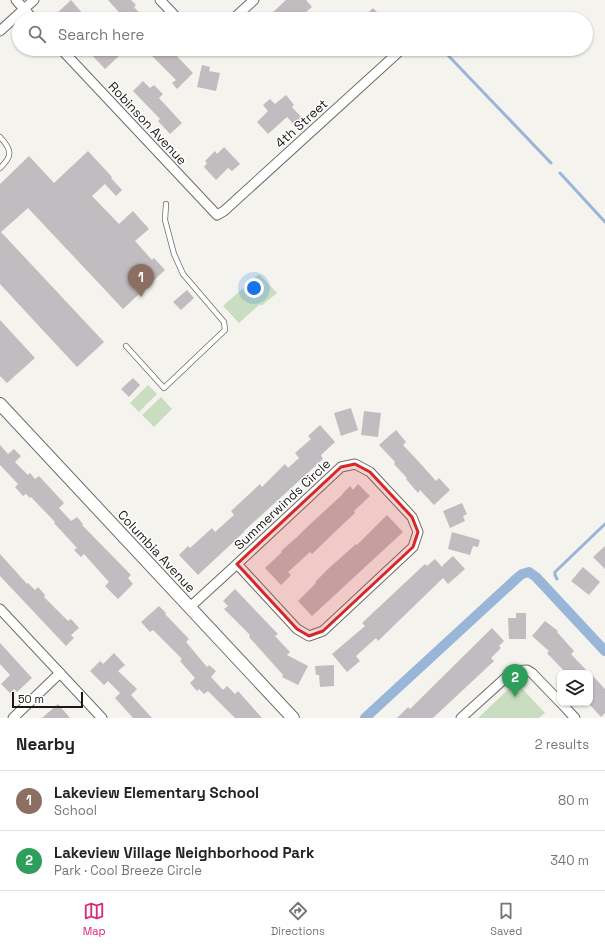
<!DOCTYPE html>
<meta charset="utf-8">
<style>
body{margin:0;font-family:"Space Grotesk",sans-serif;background:#f2f2f2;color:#222}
.controls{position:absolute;right:12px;bottom:12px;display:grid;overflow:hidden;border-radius:8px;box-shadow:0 1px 3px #0004}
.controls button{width:36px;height:36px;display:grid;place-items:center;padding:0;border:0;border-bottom:1px solid #e0e0e0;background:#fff;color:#222;font:20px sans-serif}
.scale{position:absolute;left:12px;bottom:10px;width:71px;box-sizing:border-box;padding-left:4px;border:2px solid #1a1918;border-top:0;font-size:11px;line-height:14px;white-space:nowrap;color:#1a1918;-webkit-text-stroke:3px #fff;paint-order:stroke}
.you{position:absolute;left:254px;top:288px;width:14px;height:14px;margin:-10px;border:3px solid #fff;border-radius:50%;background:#1a73e8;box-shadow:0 0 0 6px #1a73e833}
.badge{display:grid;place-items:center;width:26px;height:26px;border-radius:50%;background:#db2777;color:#fff;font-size:13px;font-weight:700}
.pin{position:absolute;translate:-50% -33px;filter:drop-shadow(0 1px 2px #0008)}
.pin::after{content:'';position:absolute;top:21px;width:14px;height:12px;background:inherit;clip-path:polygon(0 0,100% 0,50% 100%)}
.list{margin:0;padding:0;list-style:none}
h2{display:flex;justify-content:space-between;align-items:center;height:52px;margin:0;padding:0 16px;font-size:17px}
h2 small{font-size:13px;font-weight:400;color:#767676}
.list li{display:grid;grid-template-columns:26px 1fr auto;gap:12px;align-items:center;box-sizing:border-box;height:60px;padding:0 16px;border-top:1px solid #e0e0e0}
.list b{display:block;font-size:15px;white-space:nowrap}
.list p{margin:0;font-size:13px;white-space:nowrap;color:#767676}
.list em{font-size:13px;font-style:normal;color:#767676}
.icon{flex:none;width:22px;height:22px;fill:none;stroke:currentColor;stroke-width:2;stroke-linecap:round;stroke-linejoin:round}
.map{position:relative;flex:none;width:605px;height:718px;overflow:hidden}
.search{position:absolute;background:#fff;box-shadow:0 1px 3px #0004;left:12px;right:12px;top:12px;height:44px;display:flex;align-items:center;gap:10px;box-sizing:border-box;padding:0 14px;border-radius:22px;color:#767676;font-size:15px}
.sheet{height:172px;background:#fff}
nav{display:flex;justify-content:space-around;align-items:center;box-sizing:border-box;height:56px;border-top:1px solid #e0e0e0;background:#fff;font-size:11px;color:#767676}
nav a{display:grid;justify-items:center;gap:2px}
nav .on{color:#db2777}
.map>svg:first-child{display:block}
.green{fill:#c9ddc0}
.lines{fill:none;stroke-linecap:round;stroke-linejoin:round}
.stream{stroke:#99b5d7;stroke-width:3}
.canal{stroke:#99b5d7;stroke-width:10}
.building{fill:#c1bcbf}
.service-casing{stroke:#6e6c68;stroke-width:6}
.minor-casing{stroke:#6e6c68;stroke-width:11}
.tertiary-casing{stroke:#6e6c68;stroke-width:14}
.service{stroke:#fff;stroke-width:4.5}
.minor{stroke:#fff;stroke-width:9}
.tertiary{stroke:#fff;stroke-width:12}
.marked{fill:#d62828;fill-opacity:0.2;stroke:#d62828;stroke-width:3;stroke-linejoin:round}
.labels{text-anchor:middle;stroke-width:3;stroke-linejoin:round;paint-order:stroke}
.street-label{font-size:13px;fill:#1a1918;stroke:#fff}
</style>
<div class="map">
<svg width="605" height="718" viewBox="0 0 605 718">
<rect width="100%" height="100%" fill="#f5f3ee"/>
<!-- green -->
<g class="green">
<path d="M 259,274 L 277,293 L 261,306 L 260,304 L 239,323 L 223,306 Z"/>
<path d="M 148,385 L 157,394 L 139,412 L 130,403 Z"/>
<path d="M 161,397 L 172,409 L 154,427 L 142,415 Z"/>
<path d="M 516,682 L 545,713 L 539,718 L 478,718 Z"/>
</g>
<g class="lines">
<!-- stream -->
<g class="stream">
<path d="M 442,49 L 551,163"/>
<path d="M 560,173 L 605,222"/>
<path d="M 557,579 L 555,575 L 555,572 L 605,524"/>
</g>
<!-- canal -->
<path class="canal" d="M 365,718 L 516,579 L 522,574 L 529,572 L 536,577 L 605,651"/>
</g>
<!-- building -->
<g class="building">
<path d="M 71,0 L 84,15 L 80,19 L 60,19 L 56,14 Z"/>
<path d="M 108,0 L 131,0 L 136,5 L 134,7 L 145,19 L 125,19 Z"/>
<path d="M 286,0 L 306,0 L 312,7 L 298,19 L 278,19 L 272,13 Z"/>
<path d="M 373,8 L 384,19 L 361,19 Z"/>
<path d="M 86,49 L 114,49 L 120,55 L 105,69 Z"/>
<path d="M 145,49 L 170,49 L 193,73 L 177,89 L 172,83 L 176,80 Z"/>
<path d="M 202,65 L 210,67 L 209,71 L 220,73 L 216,91 L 197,87 Z"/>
<path d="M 143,81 L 150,88 L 154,85 L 163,94 L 159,98 L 182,123 L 170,134 L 158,121 L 160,119 L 133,91 Z"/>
<path d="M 286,95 L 294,105 L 292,107 L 304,120 L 296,127 L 287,117 L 268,134 L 257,122 L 268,111 L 263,105 L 270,99 L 275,104 Z"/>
<path d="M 224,147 L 240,164 L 232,171 L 228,168 L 216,180 L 204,167 L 207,163 L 205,161 L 215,151 L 217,154 Z"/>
<path d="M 88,151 L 112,177 L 111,178 L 122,190 L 116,196 L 105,184 L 92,196 L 119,224 L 133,211 L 149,229 L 135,241 L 152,260 L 154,258 L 165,270 L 123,309 L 28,208 L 1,232 L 104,342 L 77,367 L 0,284 L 0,184 L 29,156 L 54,183 Z"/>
<path d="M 187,290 L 194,298 L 181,310 L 173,302 Z"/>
<path d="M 0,320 L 35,358 L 7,383 L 0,376 Z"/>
<path d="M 133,378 L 140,385 L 129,397 L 121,389 Z"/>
<path d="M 351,408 L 358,430 L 341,436 L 334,413 Z"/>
<path d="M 364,411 L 381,413 L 378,437 L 361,435 Z"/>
<path d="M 320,425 L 335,442 L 321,455 L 323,459 L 244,531 L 244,532 L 198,575 L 179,555 L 188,546 L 190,548 L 212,528 L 215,532 L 234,515 L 231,511 L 260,484 L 262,487 L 285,464 L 288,468 L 299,458 L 295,453 L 311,439 L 308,436 Z"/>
<path d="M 396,430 L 406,442 L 403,445 L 419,462 L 436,481 L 439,478 L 450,490 L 434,505 L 420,490 L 418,493 L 406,479 L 407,478 L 394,464 L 395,462 L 379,445 Z"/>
<path d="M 0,445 L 8,454 L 14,449 L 21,456 L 15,462 L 28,475 L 30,473 L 35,479 L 39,476 L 64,503 L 59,508 L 71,521 L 77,517 L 83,524 L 82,525 L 131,575 L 128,578 L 133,584 L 118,599 L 105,586 L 109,582 L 84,554 L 81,557 L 74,550 L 77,548 L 54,523 L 55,522 L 31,497 L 30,498 L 26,494 L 23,496 L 15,487 L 18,484 L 0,465 Z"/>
<path d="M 358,484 L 370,496 L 354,511 L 355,513 L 340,527 L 312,554 L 310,552 L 288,572 L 291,575 L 281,585 L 265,568 L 282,552 L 281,551 L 296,538 L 305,529 L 343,494 L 343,493 L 350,486 L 353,490 Z"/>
<path d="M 462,503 L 467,514 L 463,516 L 465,521 L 450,528 L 443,511 Z"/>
<path d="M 387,515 L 403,532 L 312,616 L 298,601 L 316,583 L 315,582 L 328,569 L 356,544 L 357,545 Z"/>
<path d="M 452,532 L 480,540 L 478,547 L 473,546 L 470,555 L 448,549 Z"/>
<path d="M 605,546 L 605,569 L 593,557 Z"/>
<path d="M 0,554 L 27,584 L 28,583 L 35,590 L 38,587 L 45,595 L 44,597 L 68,621 L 71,619 L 79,628 L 71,635 L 74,638 L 66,646 L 0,576 Z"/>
<path d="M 453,556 L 465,569 L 448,584 L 443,578 L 378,641 L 376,638 L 356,656 L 360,661 L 347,672 L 332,654 L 365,626 L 362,623 L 425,564 L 427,566 L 435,559 L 442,567 L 443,565 Z"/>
<path d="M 583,567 L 600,582 L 589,595 L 571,581 Z"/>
<path d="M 235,589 L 278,634 L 275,636 L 290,652 L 287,655 L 308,666 L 298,685 L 282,677 L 283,675 L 249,637 L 250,635 L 224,609 L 228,606 L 223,601 Z"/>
<path d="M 159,606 L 166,613 L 165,614 L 189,639 L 186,642 L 207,667 L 209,665 L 216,671 L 211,677 L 223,690 L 227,686 L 235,694 L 238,691 L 262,718 L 235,718 L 208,691 L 204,694 L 199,689 L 197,691 L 190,683 L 195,678 L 180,661 L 182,659 L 153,630 L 150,632 L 141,622 Z"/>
<path d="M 516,613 L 526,613 L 526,639 L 509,639 L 508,618 L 516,618 Z"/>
<path d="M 545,621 L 558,631 L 557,632 L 574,651 L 571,654 L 589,673 L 566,673 L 547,653 L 549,651 L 532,636 Z"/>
<path d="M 492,628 L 504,641 L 499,646 L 501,648 L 491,658 L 494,661 L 464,689 L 433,718 L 397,718 L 408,707 L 410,709 Z"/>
<path d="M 0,643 L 32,678 L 17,692 L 14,689 L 10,693 L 1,684 L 10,675 L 0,664 Z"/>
<path d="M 114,653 L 125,665 L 118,671 L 137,689 L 131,695 L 152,718 L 133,718 L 115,698 L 120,693 L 108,681 L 104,685 L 90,671 L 100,661 L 103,664 Z"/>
<path d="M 334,665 L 334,686 L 320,687 L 319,675 L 316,675 L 315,666 Z"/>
<path d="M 590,673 L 605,689 L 605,713 L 601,717 L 590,705 Z"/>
<path d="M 58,704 L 70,718 L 42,718 Z"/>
</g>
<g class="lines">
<!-- service casing -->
<g class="service-casing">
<g id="service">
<path d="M 0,137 C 12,150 13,156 0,168"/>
<path d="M 126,346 L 164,388 L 225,330 L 224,322 L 183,274 L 174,254 L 165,220 L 166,204"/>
</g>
</g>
<!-- minor casing -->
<g class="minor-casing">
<g id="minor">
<path d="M 16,0 L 33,19"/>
<path d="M 160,0 L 178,19"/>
<path d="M 233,19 L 254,0"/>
<path d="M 0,31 L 34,0"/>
<path d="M 61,49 L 217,215 L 224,211 L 402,49"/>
<path d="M 190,607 L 237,564 L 297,629 L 309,636 L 323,631 L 413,547 L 418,532 L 412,517 L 370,472 L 355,464 L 341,467 L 237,564"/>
<path d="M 0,609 L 102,718"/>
<path d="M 561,703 L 575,718"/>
<path d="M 13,718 L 60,673"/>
<path d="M 461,718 L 513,671 L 527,670 L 532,673 L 560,702"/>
</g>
</g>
<!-- tertiary casing -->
<g class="tertiary-casing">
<path id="tertiary" d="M 0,404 L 293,718"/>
</g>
<!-- service -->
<use href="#service" class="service"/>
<!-- minor -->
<use href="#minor" class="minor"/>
<!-- tertiary -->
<use href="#tertiary" class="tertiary"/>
</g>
<!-- marked area -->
<path class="marked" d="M 355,464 L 370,472 L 412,517 L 418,532 L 413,547 L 323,631 L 309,636 L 297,629 L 237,564 L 341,467 Z"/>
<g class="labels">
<!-- street labels -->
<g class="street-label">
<text transform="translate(148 123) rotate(47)" y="5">Robinson Avenue</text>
<text transform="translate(301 123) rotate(-42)" y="5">4th Street</text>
<text transform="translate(282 504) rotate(-43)" y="5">Summerwinds Circle</text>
<text transform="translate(157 551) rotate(47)" y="5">Columbia Avenue</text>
</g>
</g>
</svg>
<div class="controls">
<button><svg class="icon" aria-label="layers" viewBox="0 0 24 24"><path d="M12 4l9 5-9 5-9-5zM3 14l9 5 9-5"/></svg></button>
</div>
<div class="scale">50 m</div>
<div class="you"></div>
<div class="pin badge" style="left:141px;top:297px;background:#8d6e63">1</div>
<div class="pin badge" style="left:515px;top:697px;background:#2e9e5b">2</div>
<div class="search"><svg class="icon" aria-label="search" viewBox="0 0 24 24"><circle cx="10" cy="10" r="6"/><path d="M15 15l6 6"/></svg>Search here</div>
</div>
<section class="sheet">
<h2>Nearby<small>2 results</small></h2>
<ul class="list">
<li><span class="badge" style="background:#8d6e63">1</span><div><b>Lakeview Elementary School</b><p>School</p></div><em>80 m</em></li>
<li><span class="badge" style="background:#2e9e5b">2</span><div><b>Lakeview Village Neighborhood Park</b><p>Park · Cool Breeze Circle</p></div><em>340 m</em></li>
</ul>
</section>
<nav>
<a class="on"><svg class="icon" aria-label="map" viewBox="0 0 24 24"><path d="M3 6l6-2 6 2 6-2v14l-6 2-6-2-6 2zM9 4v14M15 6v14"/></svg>Map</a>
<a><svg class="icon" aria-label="directions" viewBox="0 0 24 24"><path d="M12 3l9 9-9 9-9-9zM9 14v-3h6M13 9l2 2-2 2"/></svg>Directions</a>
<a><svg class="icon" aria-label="saved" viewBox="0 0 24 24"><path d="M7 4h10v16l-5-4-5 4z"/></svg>Saved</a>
</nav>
